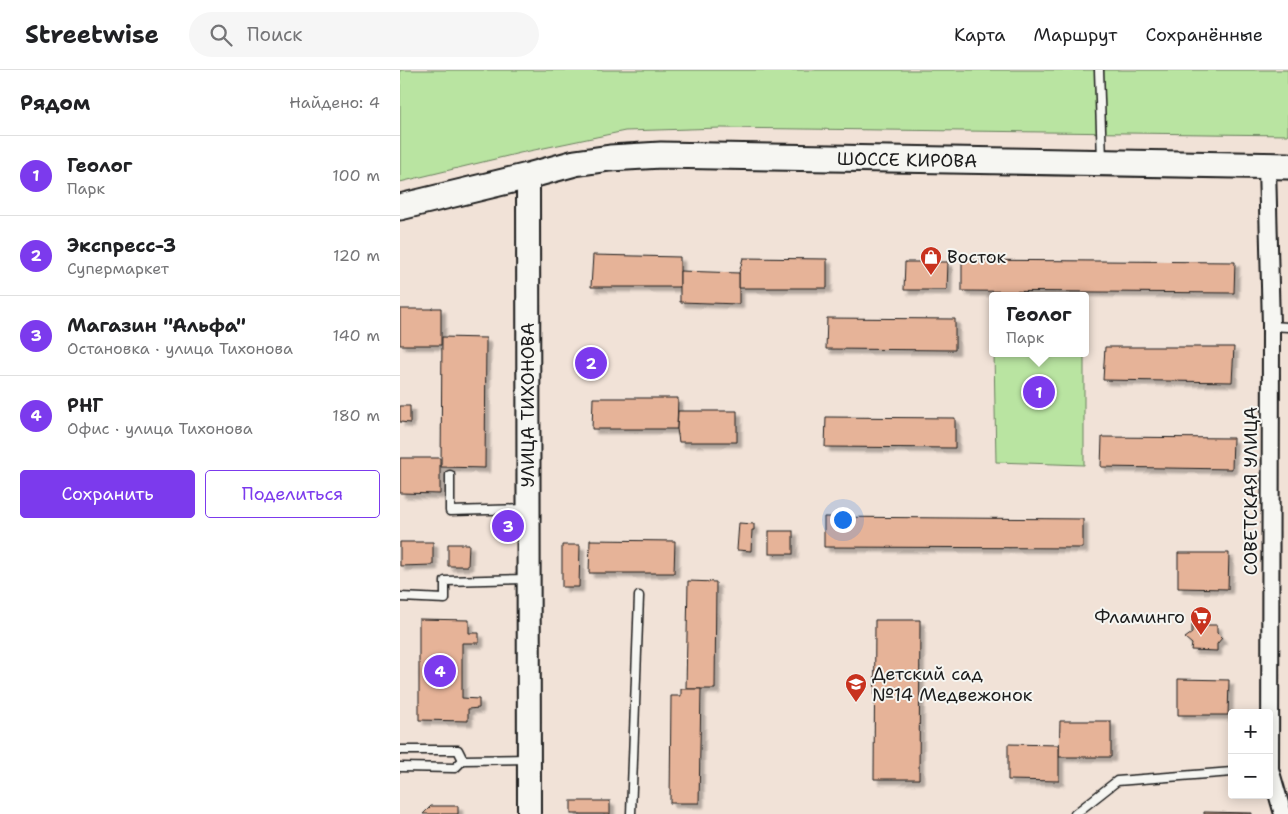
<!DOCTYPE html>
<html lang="ru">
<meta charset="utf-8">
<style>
body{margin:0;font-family:"Shantell Sans",sans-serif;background:#f6f6f6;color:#202124}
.controls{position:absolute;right:15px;bottom:15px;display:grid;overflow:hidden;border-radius:5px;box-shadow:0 2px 12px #0003}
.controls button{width:45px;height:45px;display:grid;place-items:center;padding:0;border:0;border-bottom:1px solid #e0e0e0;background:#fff;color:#202124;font:25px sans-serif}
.you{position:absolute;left:442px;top:449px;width:18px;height:18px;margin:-12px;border:4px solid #fff;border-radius:50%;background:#1a73e8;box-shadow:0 0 0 8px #1a73e833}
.badge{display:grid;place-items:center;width:32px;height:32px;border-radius:50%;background:#7c3aed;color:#fff;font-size:16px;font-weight:700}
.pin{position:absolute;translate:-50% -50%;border:2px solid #fff;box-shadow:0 1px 5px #0006}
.popup{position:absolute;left:589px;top:222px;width:100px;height:65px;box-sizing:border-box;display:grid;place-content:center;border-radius:5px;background:#fff;filter:drop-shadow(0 1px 4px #0005);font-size:16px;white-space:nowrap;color:#757577}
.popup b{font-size:19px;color:#202124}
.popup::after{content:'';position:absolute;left:50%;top:100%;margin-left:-10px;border:10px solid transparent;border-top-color:#fff}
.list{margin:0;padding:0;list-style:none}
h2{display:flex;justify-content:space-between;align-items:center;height:65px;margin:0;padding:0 20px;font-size:21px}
h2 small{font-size:16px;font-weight:400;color:#757577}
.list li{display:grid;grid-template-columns:32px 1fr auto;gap:15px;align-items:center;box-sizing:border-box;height:80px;padding:0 20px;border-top:1px solid #e0e0e0}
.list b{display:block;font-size:19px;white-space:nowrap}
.list p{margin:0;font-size:16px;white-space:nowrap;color:#757577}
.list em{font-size:16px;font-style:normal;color:#757577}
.actions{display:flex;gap:10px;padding:15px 20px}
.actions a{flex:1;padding:11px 0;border:1px solid #7c3aed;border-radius:5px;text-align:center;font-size:18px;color:#7c3aed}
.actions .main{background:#7c3aed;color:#fff}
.icon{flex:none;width:28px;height:28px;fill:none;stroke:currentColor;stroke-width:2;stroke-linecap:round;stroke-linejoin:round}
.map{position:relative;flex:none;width:888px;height:744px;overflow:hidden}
header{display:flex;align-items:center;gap:30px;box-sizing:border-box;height:70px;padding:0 25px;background:#fff;border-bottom:1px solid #e0e0e0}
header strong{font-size:24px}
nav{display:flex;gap:28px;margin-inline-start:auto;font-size:18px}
.search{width:350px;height:45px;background:#f6f6f6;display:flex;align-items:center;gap:12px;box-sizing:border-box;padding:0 18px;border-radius:28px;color:#757577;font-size:19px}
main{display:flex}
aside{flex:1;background:#fff}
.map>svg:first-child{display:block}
.green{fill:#b9e4a1;stroke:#6a805e}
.building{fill:#e6b398;stroke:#1c1c1c;filter:url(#shadow)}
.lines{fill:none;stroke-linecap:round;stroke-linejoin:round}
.service-casing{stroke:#1c1c1c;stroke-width:11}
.minor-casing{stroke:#1c1c1c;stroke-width:20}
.secondary-casing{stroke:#1c1c1c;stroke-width:26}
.primary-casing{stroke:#1c1c1c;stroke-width:29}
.service{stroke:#f6f6f2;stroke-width:8}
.minor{stroke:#f6f6f2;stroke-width:16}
.secondary{stroke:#f6f6f2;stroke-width:22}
.primary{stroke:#f6f6f2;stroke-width:25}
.labels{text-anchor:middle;stroke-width:4;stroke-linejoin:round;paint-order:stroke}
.street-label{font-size:18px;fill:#1c1c1c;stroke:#f6f6f2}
.poi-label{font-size:18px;fill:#1c1c1c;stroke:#f6f6f2;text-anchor:start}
</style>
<header>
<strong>Streetwise</strong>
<div class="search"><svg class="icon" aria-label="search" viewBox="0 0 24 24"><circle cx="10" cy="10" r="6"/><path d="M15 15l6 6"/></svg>Поиск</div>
<nav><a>Карта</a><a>Маршрут</a><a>Сохранённые</a></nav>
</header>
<main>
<aside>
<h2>Рядом<small>Найдено: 4</small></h2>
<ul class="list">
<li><span class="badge">1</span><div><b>Геолог</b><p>Парк</p></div><em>100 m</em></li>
<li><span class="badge">2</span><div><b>Экспресс-3</b><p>Супермаркет</p></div><em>120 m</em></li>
<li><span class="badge">3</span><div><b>Магазин &quot;Альфа&quot;</b><p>Остановка · улица Тихонова</p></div><em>140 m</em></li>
<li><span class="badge">4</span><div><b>РНГ</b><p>Офис · улица Тихонова</p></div><em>180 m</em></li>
</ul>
<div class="actions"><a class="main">Сохранить</a><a>Поделиться</a></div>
</aside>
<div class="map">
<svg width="888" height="744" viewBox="0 0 888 744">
<defs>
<filter id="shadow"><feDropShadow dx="4.5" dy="4.5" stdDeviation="1" flood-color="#0004"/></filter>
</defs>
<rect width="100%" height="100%" fill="#f1e2d7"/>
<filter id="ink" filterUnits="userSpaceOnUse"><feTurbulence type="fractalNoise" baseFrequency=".02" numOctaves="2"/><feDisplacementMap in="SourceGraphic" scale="10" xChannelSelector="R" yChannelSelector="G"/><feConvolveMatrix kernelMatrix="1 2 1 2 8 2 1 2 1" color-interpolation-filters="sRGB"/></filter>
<g filter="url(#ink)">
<!-- green -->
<g class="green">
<path d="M 0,0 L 888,0 L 888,65 L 321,58 L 225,61 L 120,83 L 0,112 Z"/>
<path d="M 594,283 L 684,283 L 684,395 L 596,392 Z"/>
</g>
<!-- building -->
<g class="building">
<path d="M 193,185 L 280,187 L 280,217 L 191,217 Z"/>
<path d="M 343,188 L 427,189 L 427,218 L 339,218 L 339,203 Z"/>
<path d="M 562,190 L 835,192 L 834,223 L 562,221 Z"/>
<path d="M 505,192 L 548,192 L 547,220 L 504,220 Z"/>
<path d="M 280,201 L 339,203 L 339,234 L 280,232 Z"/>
<path d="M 32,238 L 41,238 L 41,275 L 0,275 L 0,239 L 32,239 Z"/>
<path d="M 427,248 L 555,249 L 555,280 L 426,279 Z"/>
<path d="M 42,267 L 86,268 L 85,398 L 41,397 Z"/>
<path d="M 705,277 L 834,277 L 832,312 L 703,310 Z"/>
<path d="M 193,328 L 278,328 L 277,359 L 192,359 Z"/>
<path d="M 0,336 L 10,336 L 10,353 L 0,352 Z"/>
<path d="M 278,341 L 337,341 L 337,372 L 279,372 L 277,359 Z"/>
<path d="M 426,347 L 555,348 L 555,378 L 425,377 Z"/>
<path d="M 702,367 L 833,368 L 832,399 L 701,397 Z"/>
<path d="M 0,388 L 40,388 L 40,424 L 0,423 Z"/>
<path d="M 424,447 L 683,449 L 683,478 L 424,477 Z"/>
<path d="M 339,453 L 354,454 L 354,460 L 352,460 L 351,481 L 337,480 Z"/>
<rect x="369" y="461" width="24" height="23"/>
<path d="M 190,470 L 275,471 L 274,503 L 189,503 Z"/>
<path d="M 0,472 L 33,472 L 33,495 L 0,496 Z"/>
<path d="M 48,474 L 69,474 L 68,496 L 48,496 Z"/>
<path d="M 162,475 L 180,475 L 179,517 L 162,517 Z"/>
<path d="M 778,483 L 829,483 L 828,519 L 778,518 Z"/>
<path d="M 288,511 L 316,512 L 315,619 L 286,619 Z"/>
<path d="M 19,549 L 69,550 L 69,563 L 79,563 L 79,573 L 62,573 L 62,628 L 79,629 L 79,638 L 68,639 L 68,651 L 19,650 Z"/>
<path d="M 475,550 L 520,550 L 519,709 L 474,709 Z"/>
<path d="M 792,555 L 817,555 L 817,563 L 822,568 L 817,574 L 817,581 L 791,580 L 792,574 L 785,568 L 792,563 Z"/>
<path d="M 778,609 L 829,610 L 828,645 L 778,645 Z"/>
<path d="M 281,619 L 301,619 L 299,733 L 270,733 L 271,626 L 281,626 Z"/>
<path d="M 660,651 L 711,651 L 711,687 L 659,687 Z"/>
<path d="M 608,674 L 659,675 L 659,711 L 608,710 Z"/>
<rect x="171" y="731" width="39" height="13"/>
<path d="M 31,736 L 58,736 L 58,744 L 23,744 Z"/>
<path d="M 804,742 L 852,743 L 852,744 L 804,744 Z"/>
</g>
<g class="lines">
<!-- service casing -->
<g class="service-casing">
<g id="service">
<path d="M 699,0 L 702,90"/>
<path d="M 871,256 L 888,257"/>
<path d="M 50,405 L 50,441 L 127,439"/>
<path d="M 0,527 L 45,529 L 45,511 L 127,509"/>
<path d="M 0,680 L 58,680 L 63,690"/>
<path d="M 0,697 L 55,698 L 63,690 L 126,689"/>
<path d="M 231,744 L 239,526"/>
<path d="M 675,744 L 717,711 L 832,702"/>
</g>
</g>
<!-- minor casing -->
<g class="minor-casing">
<path id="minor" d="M 867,96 L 871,256 L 870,699 L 883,744"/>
</g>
<!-- secondary casing -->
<g class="secondary-casing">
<path id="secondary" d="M 128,106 L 129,744"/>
</g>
<!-- primary casing -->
<g class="primary-casing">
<path id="primary" d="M 0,137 L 128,106 L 175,93 L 210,88 L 261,85 L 888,96"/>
</g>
<!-- service -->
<use href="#service" class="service"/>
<!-- minor -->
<use href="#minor" class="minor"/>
<!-- secondary -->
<use href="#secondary" class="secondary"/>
<!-- primary -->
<use href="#primary" class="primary"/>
</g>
</g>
<!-- icons -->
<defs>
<g id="shop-pin" transform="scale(1.125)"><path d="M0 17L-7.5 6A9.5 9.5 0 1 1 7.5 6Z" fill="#c8321e" stroke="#f6f6f2"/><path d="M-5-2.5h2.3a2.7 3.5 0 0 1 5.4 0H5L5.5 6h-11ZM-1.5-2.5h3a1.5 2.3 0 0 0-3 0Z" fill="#fff"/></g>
<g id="supermarket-pin" transform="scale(1.125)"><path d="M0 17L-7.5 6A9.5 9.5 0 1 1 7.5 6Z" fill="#c8321e" stroke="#f6f6f2"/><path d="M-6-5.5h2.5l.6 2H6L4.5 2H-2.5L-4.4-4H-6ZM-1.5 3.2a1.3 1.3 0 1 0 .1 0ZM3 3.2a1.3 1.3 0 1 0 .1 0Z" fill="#fff"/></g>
<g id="school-pin" transform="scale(1.125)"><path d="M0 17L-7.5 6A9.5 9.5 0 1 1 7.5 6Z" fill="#c8321e" stroke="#f6f6f2"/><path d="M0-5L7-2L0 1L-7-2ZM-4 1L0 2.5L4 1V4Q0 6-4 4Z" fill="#fff"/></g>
</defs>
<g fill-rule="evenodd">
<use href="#shop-pin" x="531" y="187"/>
<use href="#supermarket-pin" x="801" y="547"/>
<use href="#school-pin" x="456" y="614"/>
</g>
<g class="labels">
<!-- street labels -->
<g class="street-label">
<text transform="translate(507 90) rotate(1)" y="6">ШОССЕ КИРОВА</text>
<text transform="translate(128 335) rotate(-90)" y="6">УЛИЦА ТИХОНОВА</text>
<text transform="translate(851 421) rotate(-90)" y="6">СОВЕТСКАЯ УЛИЦА</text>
</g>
<!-- poi labels -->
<g class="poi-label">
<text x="547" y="193">Восток</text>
<text x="785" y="553" text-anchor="end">Фламинго</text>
<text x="472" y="610">Детский сад<tspan x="472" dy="21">№14 Медвежонок</tspan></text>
</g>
</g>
</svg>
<div class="controls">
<button>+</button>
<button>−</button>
</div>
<div class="you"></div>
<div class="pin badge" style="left:639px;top:322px">1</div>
<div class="popup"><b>Геолог</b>Парк</div>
<div class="pin badge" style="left:191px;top:293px">2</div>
<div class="pin badge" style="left:108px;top:456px">3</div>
<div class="pin badge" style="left:40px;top:601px">4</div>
</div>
</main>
